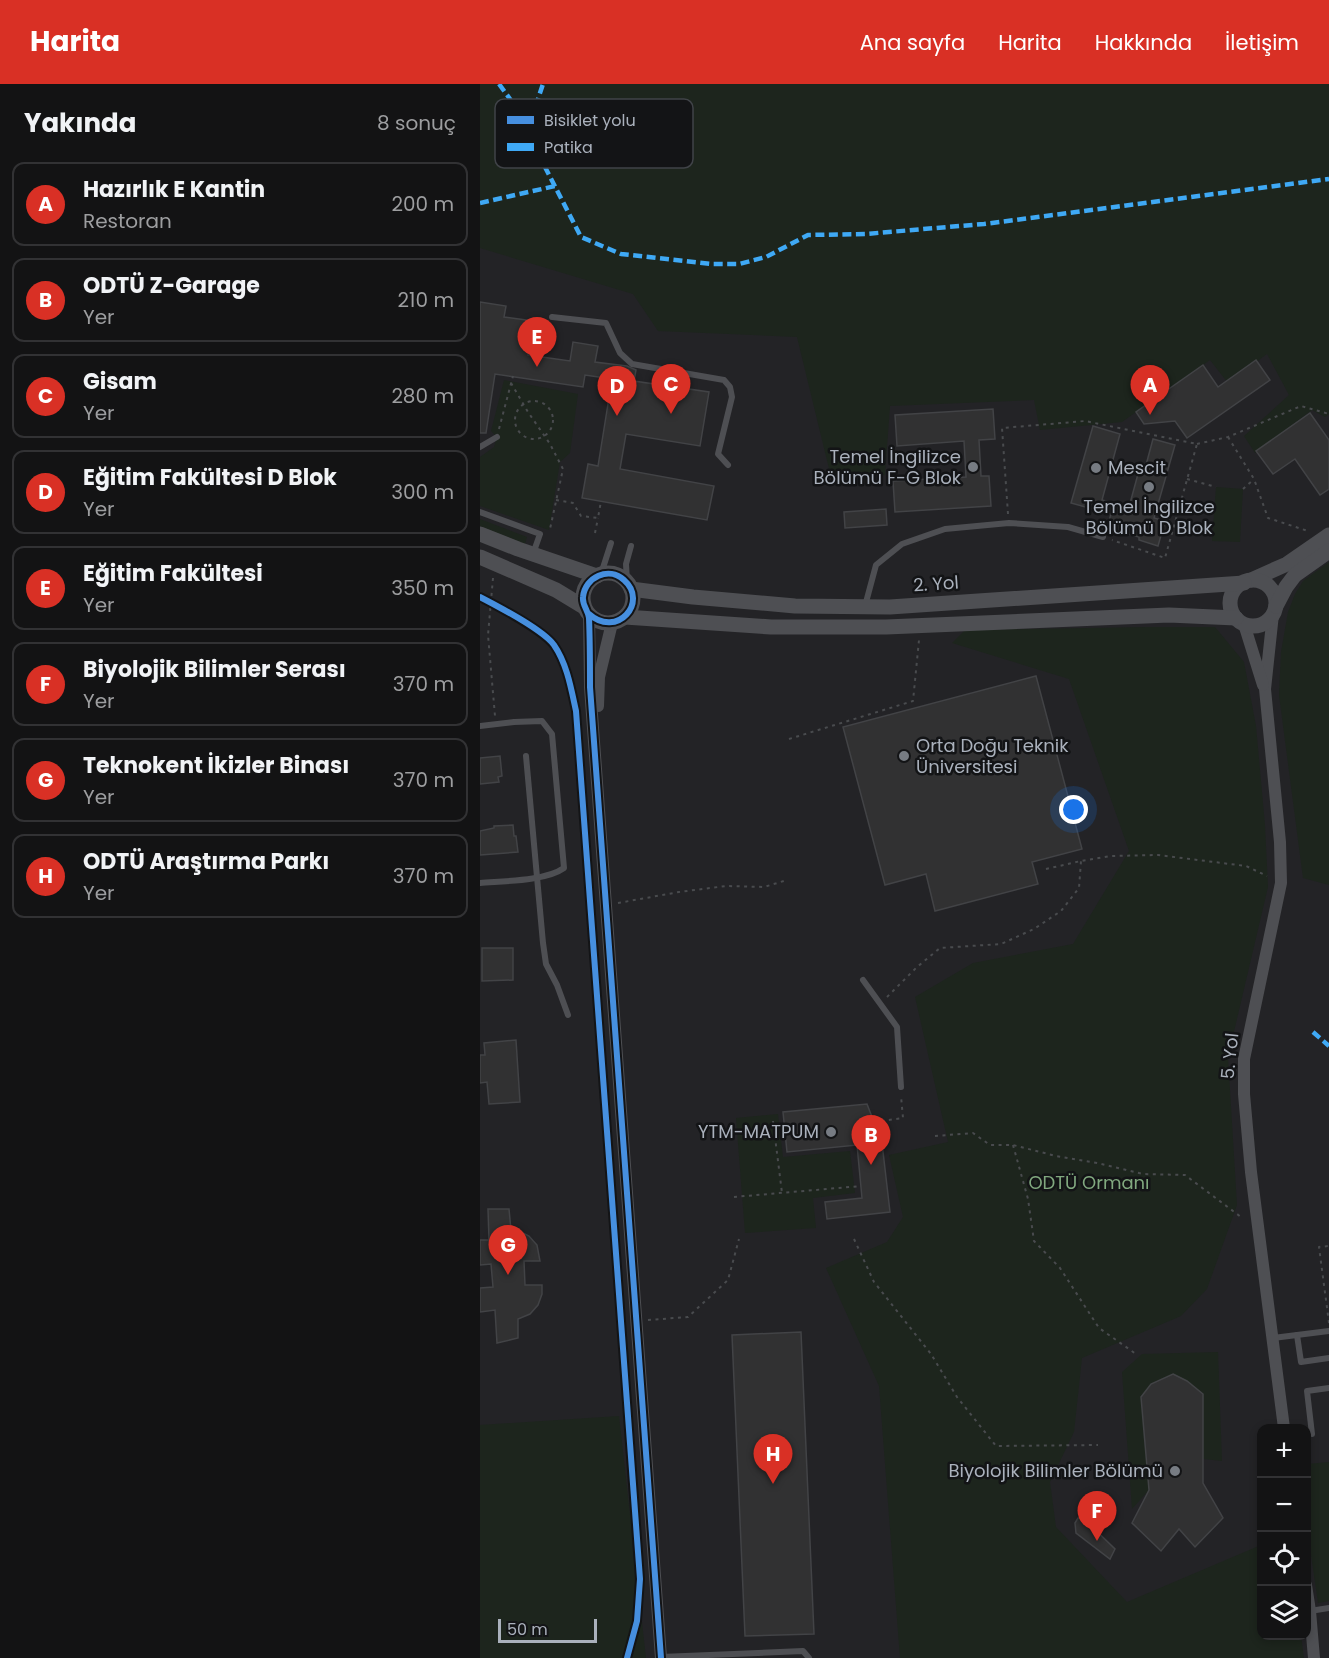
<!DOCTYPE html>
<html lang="tr">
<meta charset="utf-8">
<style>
body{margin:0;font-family:Poppins,sans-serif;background:#202022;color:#f1f3f6}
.controls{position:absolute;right:18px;bottom:18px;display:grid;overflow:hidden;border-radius:12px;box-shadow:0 3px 9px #0003}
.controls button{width:54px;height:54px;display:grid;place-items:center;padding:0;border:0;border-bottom:2px solid #323234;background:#131314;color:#f1f3f6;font:30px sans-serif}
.scale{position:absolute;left:18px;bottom:15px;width:99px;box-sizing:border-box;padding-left:6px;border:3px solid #aab1bc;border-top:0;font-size:16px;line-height:21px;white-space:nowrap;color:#aab1bc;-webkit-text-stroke:4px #131416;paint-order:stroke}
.you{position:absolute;left:594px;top:726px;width:21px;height:21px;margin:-15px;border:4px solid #fff;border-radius:50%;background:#1a73e8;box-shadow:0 0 0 9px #1a73e833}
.badge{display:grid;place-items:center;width:39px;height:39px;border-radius:50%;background:#d93025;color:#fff;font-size:20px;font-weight:700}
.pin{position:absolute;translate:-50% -50px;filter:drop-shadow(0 2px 3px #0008)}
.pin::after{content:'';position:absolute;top:32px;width:21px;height:18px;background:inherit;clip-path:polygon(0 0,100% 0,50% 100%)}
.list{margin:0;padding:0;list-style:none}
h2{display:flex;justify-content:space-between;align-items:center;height:78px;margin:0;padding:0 24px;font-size:26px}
h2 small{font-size:20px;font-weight:400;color:#9d9ea0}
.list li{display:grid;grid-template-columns:39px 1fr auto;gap:18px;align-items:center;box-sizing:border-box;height:84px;margin:0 12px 12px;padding:0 12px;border:2px solid #323234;border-radius:12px}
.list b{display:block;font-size:22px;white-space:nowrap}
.list p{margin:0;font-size:20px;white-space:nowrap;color:#9d9ea0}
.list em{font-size:20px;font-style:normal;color:#9d9ea0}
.icon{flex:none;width:33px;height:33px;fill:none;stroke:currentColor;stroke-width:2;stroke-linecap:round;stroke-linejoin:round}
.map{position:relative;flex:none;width:849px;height:1574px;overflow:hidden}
header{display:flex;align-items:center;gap:36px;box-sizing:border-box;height:84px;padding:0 30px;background:#d93025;color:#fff}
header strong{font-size:28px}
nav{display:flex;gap:33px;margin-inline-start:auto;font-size:21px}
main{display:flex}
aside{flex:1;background:#131314}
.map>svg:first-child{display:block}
.built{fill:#232326;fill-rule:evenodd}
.green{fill:#1d251d}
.building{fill:#313132;stroke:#424346;stroke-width:1.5}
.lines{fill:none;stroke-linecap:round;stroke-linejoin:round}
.path{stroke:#494b4e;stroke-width:2;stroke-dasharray:3 4.5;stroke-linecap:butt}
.service{stroke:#4e4f53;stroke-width:6}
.minor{stroke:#4e4f53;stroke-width:12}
.tertiary{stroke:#4e4f53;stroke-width:15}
.quiet{stroke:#3fa9f5;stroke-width:4.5;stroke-dasharray:9 4.5;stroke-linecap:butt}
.cycleway-casing{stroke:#131416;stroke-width:10}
.cycleway{stroke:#468fdf;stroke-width:6}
.poi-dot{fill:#777c83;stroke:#131416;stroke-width:2}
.labels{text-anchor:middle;stroke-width:5;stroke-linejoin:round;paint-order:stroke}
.poi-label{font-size:18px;fill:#aab1bc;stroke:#131416;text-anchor:end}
.street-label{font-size:18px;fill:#aab1bc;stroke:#131416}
.park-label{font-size:18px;fill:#81a97f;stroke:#131416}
.key{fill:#131416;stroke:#404348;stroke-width:1.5}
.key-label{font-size:16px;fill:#aab1bc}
</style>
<header>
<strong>Harita</strong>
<nav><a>Ana sayfa</a><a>Harita</a><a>Hakkında</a><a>İletişim</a></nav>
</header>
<main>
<aside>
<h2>Yakında<small>8 sonuç</small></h2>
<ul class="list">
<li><span class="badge">A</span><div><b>Hazırlık E Kantin</b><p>Restoran</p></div><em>200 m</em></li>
<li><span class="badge">B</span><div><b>ODTÜ Z-Garage</b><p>Yer</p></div><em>210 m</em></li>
<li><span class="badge">C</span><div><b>Gisam</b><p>Yer</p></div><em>280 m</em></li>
<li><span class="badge">D</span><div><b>Eğitim Fakültesi D Blok</b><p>Yer</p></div><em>300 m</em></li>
<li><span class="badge">E</span><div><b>Eğitim Fakültesi</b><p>Yer</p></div><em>350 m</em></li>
<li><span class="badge">F</span><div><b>Biyolojik Bilimler Serası</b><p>Yer</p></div><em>370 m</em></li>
<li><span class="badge">G</span><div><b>Teknokent İkizler Binası</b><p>Yer</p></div><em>370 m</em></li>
<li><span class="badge">H</span><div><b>ODTÜ Araştırma Parkı</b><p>Yer</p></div><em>370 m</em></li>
</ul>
</aside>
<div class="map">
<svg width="849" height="1574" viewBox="0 0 849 1574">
<rect width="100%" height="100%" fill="#19191a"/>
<!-- built -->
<path class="built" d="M 0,0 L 849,0 L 849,1574 L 0,1574 ZM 782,1344 L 826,1344 L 826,1552 L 782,1552 Z"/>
<!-- green -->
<g class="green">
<path d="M 0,0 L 849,0 L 849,330 L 845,333 L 832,326 L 775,369 L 764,352 L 809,311 L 787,270 L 748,299 L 730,276 L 642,338 L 560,346 L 554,316 L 410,322 L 405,391 L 351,393 L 317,253 L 178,247 L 153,210 L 0,164 Z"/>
<path d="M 24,296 L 98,310 L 90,369 L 80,378 L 69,446 L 0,422 L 0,373 L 14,363 L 17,353 L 11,347 Z"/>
<path d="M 736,403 L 763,405 L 760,458 L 732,457 Z"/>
<path d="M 0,435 L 47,453 L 45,460 L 0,442 Z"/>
<path d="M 849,478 L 849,801 L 823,794 L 799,611 L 801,568 L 808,528 L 815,510 L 823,497 Z"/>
<path d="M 665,543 L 735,543 L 764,578 L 776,642 L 785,741 L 788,803 L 748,973 L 757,1121 L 727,1205 L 701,1232 L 602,1274 L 594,1348 L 570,1398 L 576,1443 L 647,1518 L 781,1461 L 782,1552 L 821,1552 L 824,1574 L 420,1574 L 399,1302 L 346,1184 L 407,1158 L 423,1133 L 409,1071 L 468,1058 L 435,913 L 493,879 L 593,860 L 649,767 L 589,595 L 472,559 L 485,546 Z"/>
<path d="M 298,1030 L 303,1073 L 370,1067 L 375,1109 L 333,1114 L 336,1144 L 265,1149 L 256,1034 Z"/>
<path d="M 738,1268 L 742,1377 L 723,1375 L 722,1310 L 707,1297 L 693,1290 L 672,1300 L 661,1313 L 669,1406 L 652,1425 L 642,1288 L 662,1270 Z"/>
<path d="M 139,1332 L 166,1574 L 0,1574 L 0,1341 Z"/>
<path d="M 849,1378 L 849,1517 L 838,1519 L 827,1443 L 827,1380 Z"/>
</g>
<!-- building -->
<g class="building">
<path d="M 0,218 L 26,222 L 24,233 L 53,237 L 48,271 L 90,277 L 93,258 L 118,262 L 115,278 L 147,282 L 156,286 L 154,297 L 229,308 L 220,362 L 146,350 L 140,385 L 234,402 L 227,436 L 102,414 L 108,380 L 118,382 L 132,295 L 105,291 L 103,303 L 15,290 L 6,349 L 0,349 Z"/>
<path d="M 776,276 L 790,296 L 707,354 L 695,337 L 664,340 L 656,328 L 723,281 L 738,303 Z"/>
<path d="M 513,325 L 515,355 L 499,356 L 501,392 L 509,392 L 511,422 L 415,428 L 413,397 L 486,393 L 484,357 L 417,362 L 415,331 Z"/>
<path d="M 830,329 L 849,356 L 849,405 L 840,411 L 815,375 L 793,390 L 776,367 Z"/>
<path d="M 613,342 L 640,350 L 622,416 L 649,423 L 661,379 L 666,381 L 673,355 L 695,361 L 674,434 L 685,437 L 678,462 L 659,456 L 659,453 L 627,444 L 631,430 L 591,419 Z"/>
<path d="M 406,425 L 407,441 L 365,444 L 364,428 Z"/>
<path d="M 556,592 L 602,765 L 552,778 L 558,800 L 455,827 L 446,790 L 405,801 L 363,643 Z"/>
<path d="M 20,672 L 22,692 L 18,693 L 19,698 L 0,700 L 0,674 Z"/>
<path d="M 33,741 L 34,752 L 36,752 L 38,768 L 0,771 L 0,747 L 14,744 L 14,742 Z"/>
<path d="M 2,864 L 33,864 L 33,896 L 2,897 Z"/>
<path d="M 36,956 L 40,1018 L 9,1020 L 7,998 L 0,999 L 0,971 L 5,971 L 4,959 Z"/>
<path d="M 387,1020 L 402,1059 L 410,1128 L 347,1135 L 345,1118 L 382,1114 L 377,1061 L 307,1068 L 303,1028 Z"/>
<path d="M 8,1125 L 29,1125 L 31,1146 L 41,1148 L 49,1152 L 57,1161 L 60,1177 L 44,1177 L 45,1201 L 62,1201 L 62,1210 L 58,1221 L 50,1230 L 38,1235 L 38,1254 L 17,1259 L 15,1226 L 0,1228 L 0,1204 L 13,1203 L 11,1180 L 0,1181 L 0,1156 L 9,1156 Z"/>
<path d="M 321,1248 L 334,1550 L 265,1552 L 252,1251 Z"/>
<path d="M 693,1290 L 707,1297 L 723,1310 L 723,1399 L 743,1434 L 715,1463 L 699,1445 L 681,1467 L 652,1439 L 669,1406 L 661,1313 L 671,1300 Z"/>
<path d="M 598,1434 L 603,1434 L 635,1465 L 630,1475 L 596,1449 L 595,1439 Z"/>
</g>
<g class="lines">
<!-- path -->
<g class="path">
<path d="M 31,299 L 48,328 L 70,360 L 83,385 L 70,445"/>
<circle cx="54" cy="336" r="19"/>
<path d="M 19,345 L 33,292"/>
<path d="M 748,353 L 774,395 L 788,434 L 828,447"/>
<path d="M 717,360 L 748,353 L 821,322 L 849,330"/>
<path d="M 707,395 L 736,403"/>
<path d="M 763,405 L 774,395"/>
<path d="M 76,416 L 93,419 L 101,432 L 118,434 L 121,417"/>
<path d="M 528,430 L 522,344 L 605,337 L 717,360 L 685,474 L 632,456"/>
<path d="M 115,449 L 118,434"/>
<path d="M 13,494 L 8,551 L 15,632"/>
<path d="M 309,655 L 433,617 L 439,556"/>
<path d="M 566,785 L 601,777 L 631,772 L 678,771 L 766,782 L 787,792"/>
<path d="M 138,819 L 199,808 L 246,802 L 284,803 L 307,796"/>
<path d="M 407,913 L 437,883 L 460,864 L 521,860 L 554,845 L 581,827 L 599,804 L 601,777"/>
<path d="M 293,1037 L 302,1109"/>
<path d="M 394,1038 L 423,1034 L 421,1012"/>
<path d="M 455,1052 L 493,1049 L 510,1061 L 533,1061 L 576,1072 L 617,1079 L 663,1090 L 705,1091 L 761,1133"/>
<path d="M 533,1061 L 548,1115 L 554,1157 L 580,1184 L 619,1244 L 656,1270"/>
<path d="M 254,1113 L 381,1102"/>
<path d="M 374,1155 L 394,1198 L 451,1270 L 477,1313 L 516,1362 L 618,1361"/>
<path d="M 168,1236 L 208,1233 L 248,1196 L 259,1155"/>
<path d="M 849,1239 L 839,1163 L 849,1162"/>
</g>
<!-- service -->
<g class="service">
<path d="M 72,233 L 126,239 L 140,269 L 152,280 L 244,296 L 250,303 L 252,313 L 238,370 L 248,381"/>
<path d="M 0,363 L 17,353"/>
<path d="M 0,428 L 60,450 L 53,470"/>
<path d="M 121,490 L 131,459"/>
<path d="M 147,498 L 146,480 L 151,462"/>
<path d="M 385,522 L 396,481 L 422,460 L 465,445 L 529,439 L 588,443 L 623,453"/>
<path d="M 0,642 L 34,638 L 62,637 L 72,650 L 84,784 C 66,797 23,797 0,799"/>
<path d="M 46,672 L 63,859 L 66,880 L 77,901 L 88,931"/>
<path d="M 383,896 L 417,943 L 421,1003"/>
<path d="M 817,1251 L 821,1278 L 849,1274"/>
<path d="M 793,1254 L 849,1247"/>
<path d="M 832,1350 L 827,1307 L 849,1304"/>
<path d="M 830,1527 L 849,1524"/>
<path d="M 181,1573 L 323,1567 L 329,1574"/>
</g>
<!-- minor -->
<g class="minor">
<path d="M 109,530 L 110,603 L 181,1574"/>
<path d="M 793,530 L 785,605 L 800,758 L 801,799 L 764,975 L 764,1010 L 771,1088 L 804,1344"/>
<path d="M 764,540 L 783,601"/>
<path d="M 118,622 L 119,593 L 132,539"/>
<path d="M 826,1501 L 830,1527 L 834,1574"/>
</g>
<!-- tertiary -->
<g class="tertiary">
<path d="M 0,450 L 38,465 L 117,492"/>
<path d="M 0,473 L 76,506 L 104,523"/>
<circle cx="128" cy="514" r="25"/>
<path d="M 771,496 L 807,480 L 849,451"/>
<circle cx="773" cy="519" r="23"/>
<path d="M 151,505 L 213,513 L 315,522 L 410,523 L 764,499"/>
<path d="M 796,522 L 806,503 L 815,491 L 849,467"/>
<path d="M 145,533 L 291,543 L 406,543 L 689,531 L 756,534"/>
</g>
<!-- quiet -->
<g class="quiet">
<path d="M 19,0 L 30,15 L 101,153 L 141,170 L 231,180 L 259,180 L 286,173 L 328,151 L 385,150 L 504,140 L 849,95"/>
<path d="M 47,48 L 63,0"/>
<path d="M 0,119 L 75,102"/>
<path d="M 833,948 L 849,962"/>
</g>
<!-- cycleway casing -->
<g class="cycleway-casing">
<g id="cycleway">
<path d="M 0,513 C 19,523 62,545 74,561 C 87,580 91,604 96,627 L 160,1495 L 157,1537 L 147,1574"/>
<path d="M 109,530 C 137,555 169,518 144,496 C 129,482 105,493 103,513 C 102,521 108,526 109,534 C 110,557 110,580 110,603 L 181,1574"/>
</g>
</g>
<!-- cycleway -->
<use href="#cycleway" class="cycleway"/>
</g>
<!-- markers -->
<g class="poi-dot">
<circle cx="493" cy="383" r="6"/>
<circle cx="616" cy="384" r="6"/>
<circle cx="669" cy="403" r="6"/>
<circle cx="424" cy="672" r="6"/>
<circle cx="351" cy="1048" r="6"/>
<circle cx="695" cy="1387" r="6"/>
</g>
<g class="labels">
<!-- poi labels -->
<g class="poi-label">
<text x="481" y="379">Temel İngilizce<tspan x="481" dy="21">Bölümü F-G Blok</tspan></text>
<text x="628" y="390" text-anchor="start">Mescit</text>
<text x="669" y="429" text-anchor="middle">Temel İngilizce<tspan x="669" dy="21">Bölümü D Blok</tspan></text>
<text x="436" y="668" text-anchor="start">Orta Doğu Teknik<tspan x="436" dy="21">Üniversitesi</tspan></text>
<text x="339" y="1054">YTM-MATPUM</text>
<text x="683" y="1393">Biyolojik Bilimler Bölümü</text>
</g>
<!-- street labels -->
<g class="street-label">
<text transform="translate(456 500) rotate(-4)" y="6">2. Yol</text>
<text transform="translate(750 972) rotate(-84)" y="6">5. Yol</text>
</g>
<!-- park labels -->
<g class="park-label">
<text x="609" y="1105">ODTÜ Ormanı</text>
</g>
</g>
<!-- legend -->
<rect x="15" y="15" width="198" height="69" rx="9" class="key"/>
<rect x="27" y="32" width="27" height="8" fill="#468fdf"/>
<rect x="27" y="59" width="27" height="8" fill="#3fa9f5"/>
<g class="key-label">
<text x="64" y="42">Bisiklet yolu</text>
<text x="64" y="69">Patika</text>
</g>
</svg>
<div class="controls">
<button>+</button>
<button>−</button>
<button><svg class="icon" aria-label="locate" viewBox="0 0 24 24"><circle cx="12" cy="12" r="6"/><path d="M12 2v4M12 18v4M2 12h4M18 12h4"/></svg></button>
<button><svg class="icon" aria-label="layers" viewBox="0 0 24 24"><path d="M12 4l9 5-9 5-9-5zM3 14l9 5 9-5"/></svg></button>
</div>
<div class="scale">50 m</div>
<div class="you"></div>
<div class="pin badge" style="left:670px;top:331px">A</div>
<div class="pin badge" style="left:391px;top:1081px">B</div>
<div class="pin badge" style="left:191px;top:330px">C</div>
<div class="pin badge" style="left:137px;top:332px">D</div>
<div class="pin badge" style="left:57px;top:283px">E</div>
<div class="pin badge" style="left:617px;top:1457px">F</div>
<div class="pin badge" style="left:28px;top:1191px">G</div>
<div class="pin badge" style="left:293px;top:1400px">H</div>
</div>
</main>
